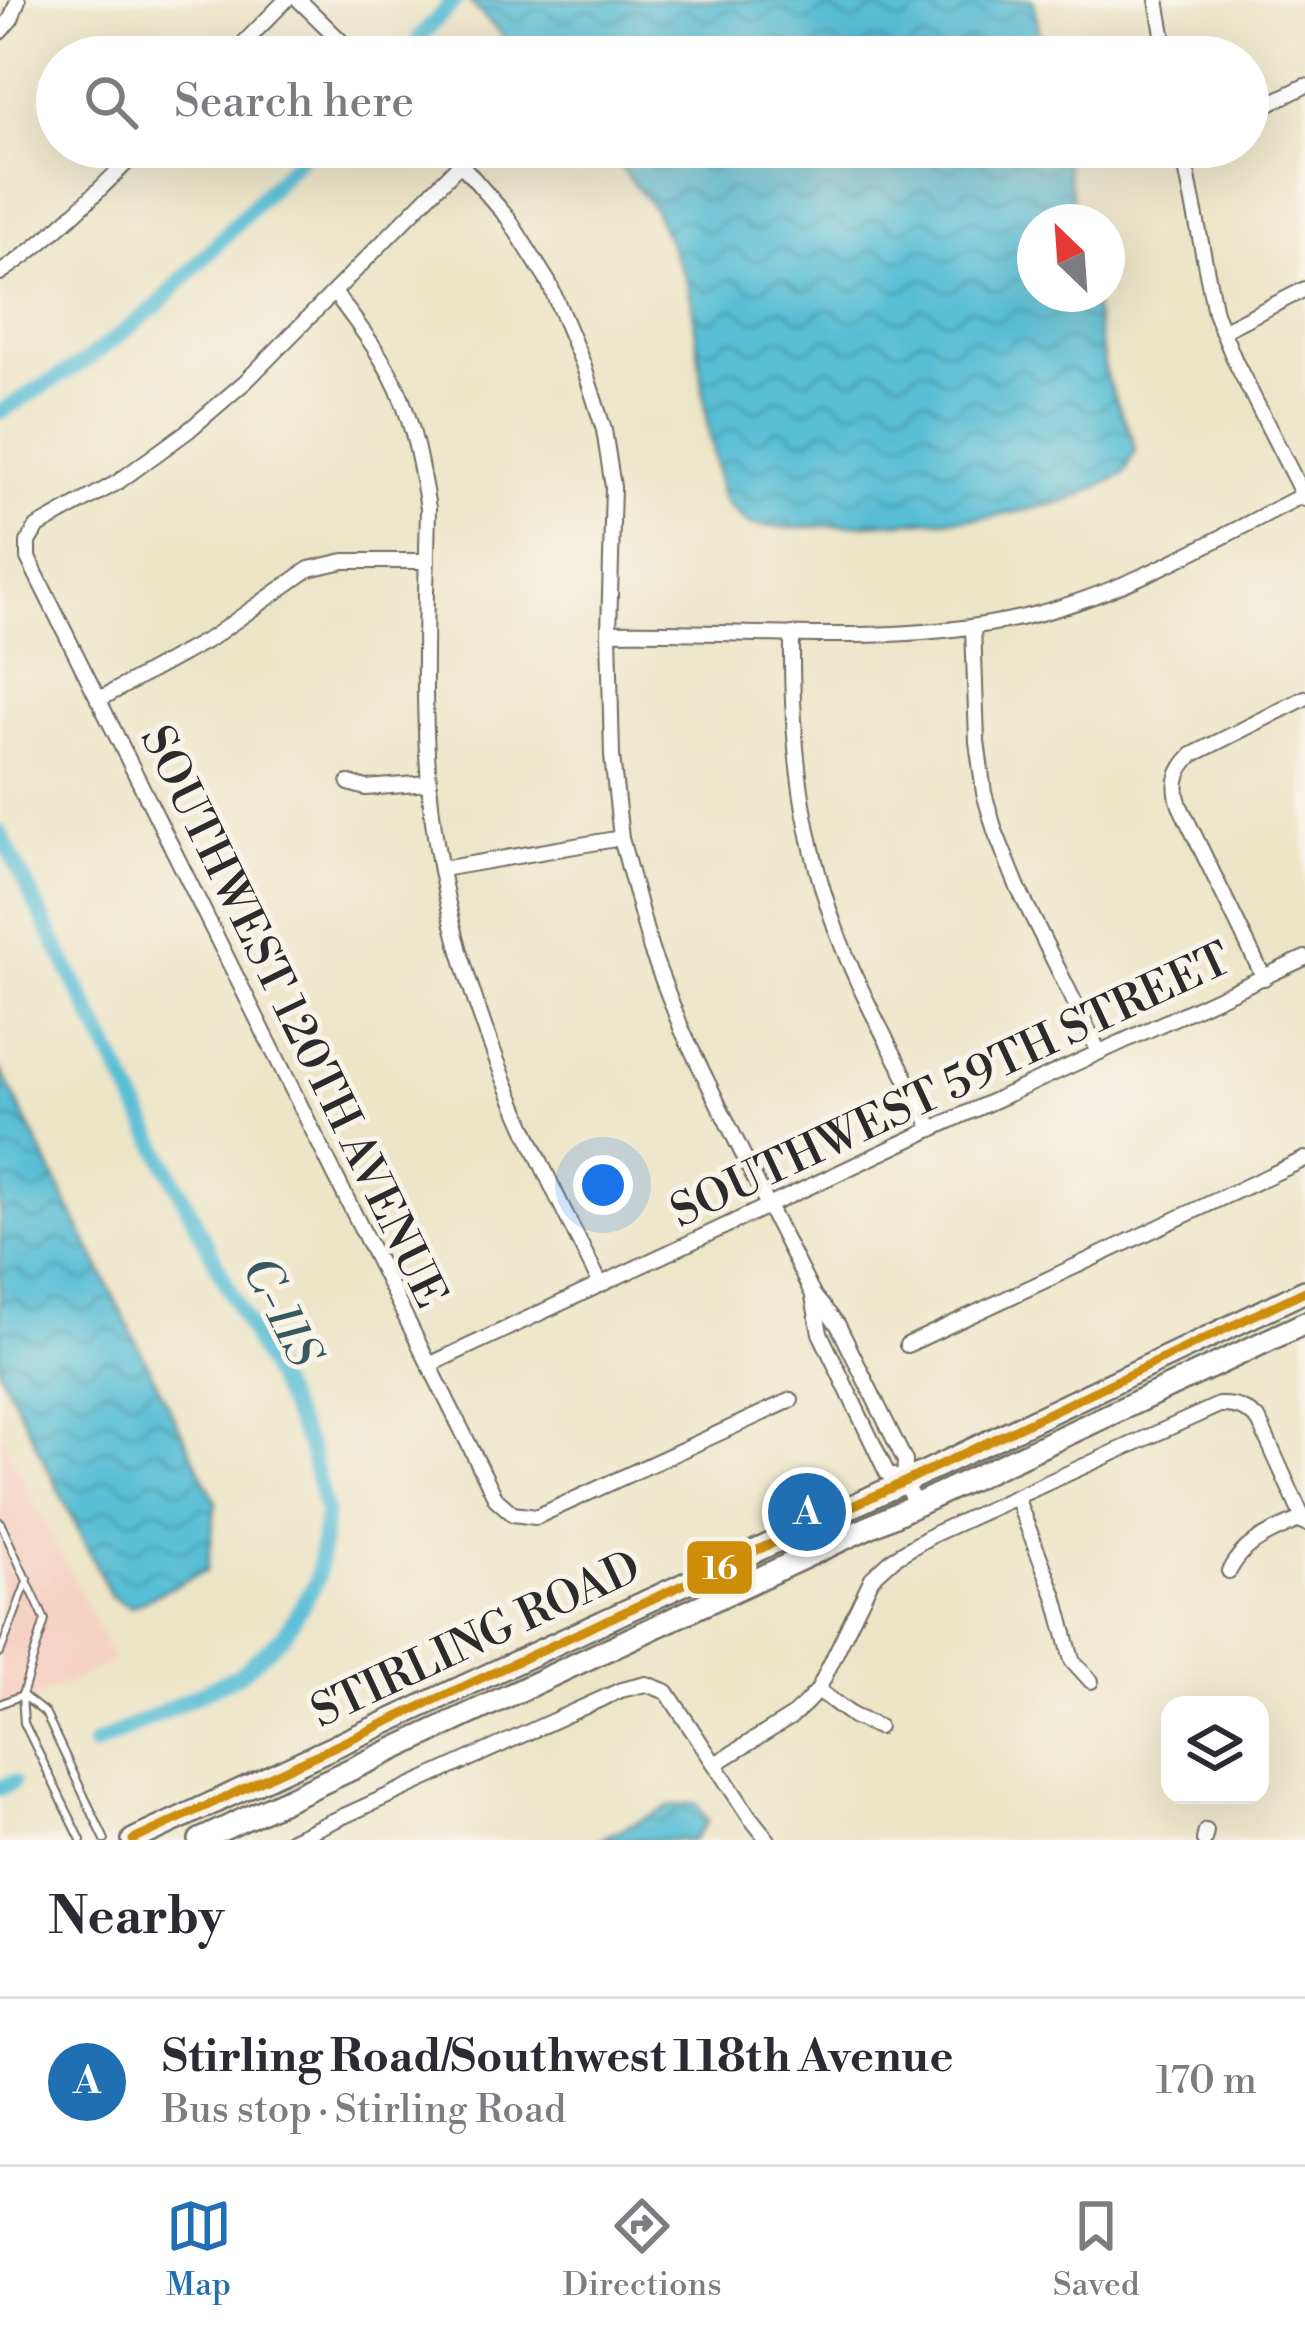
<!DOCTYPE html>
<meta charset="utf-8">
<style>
body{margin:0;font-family:"Libre Bodoni",serif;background:#f2f2f3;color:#2b2b33}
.controls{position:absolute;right:36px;bottom:36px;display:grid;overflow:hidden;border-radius:24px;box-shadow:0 12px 48px #0002}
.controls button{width:108px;height:108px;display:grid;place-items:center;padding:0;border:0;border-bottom:3px solid #e1e1e2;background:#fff;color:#2b2b33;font:60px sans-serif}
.compass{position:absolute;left:1017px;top:204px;width:108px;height:108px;border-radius:50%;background:#fff;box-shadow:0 12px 48px #0002;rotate:335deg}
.you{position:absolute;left:603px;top:1185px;width:42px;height:42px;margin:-30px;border:9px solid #fff;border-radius:50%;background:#1a73e8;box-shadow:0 0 0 18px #1a73e833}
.badge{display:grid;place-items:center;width:78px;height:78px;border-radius:50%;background:#1f6fb2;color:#fff;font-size:39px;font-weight:700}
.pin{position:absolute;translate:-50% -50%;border:6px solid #fff;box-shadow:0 3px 12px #0006}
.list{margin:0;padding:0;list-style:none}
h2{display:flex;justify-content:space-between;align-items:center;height:156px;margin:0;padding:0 48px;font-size:51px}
h2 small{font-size:39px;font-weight:400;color:#7c7c81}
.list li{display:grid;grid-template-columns:78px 1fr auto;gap:36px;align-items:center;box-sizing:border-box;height:168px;padding:0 48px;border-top:3px solid #e1e1e2}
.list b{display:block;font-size:45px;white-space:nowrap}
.list p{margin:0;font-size:39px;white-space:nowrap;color:#7c7c81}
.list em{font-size:39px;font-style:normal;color:#7c7c81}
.icon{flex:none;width:66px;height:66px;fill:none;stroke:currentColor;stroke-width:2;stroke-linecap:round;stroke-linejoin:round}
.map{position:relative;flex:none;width:1305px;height:1840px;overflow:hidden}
.search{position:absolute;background:#fff;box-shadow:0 12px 48px #0002;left:36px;right:36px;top:36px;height:132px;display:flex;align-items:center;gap:30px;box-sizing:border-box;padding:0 42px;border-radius:66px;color:#7c7c81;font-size:45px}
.sheet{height:324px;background:#fff}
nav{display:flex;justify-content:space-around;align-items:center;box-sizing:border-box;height:168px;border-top:3px solid #e1e1e2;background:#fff;font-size:33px;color:#7c7c81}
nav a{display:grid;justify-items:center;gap:6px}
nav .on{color:#1f6fb2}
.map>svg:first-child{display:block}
.built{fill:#f6d2c5}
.water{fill:url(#water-waves);stroke:#427480;stroke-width:3}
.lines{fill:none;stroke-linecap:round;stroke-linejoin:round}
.canal{stroke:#58bed5;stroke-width:16}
.lane-casing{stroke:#6f6c62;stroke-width:10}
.street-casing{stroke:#6f6c62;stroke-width:18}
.primary-casing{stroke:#6f6c62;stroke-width:26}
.lane{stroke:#fff;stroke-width:6}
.street{stroke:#fff;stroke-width:14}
.primary{stroke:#fff;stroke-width:21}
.bus-1-casing{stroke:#f7f3e8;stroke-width:18}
.bus-1{stroke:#ce8d09;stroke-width:9}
.labels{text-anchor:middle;stroke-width:10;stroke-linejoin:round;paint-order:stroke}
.street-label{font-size:45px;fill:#2b2b2b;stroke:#f7f3e8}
.water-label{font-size:48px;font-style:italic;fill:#38575e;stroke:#f7f3e8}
.line-badge{stroke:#f7f3e8;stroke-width:4.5}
.badge-label{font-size:33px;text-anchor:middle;font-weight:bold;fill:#fff}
</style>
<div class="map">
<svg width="1305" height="1840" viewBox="0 0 1305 1840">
<defs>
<pattern id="water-waves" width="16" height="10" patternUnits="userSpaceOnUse" patternTransform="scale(3)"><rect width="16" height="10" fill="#58bed5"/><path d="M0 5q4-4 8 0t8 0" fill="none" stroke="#499bad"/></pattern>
</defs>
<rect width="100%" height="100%" fill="#f7f3e8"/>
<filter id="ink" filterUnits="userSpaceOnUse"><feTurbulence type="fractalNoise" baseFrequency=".00833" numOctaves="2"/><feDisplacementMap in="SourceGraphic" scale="24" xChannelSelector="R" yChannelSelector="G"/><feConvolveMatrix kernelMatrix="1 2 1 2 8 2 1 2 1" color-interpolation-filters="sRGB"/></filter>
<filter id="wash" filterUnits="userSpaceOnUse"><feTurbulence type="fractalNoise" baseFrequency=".004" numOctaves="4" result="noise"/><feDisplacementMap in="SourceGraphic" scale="48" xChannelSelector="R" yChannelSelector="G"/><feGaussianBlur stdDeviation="2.7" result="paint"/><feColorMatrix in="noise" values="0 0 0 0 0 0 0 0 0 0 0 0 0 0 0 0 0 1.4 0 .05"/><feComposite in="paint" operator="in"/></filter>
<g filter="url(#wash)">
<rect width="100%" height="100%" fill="#ede5c8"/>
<!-- built -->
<path class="built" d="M 0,1431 L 114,1661 L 0,1715 Z"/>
<!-- water -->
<g class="water">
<path d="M 468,0 L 1033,0 L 1044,57 L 523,57 Z"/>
<path d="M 604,147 L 1062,147 L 1077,222 L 1035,222 L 1035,294 L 1091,294 L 1107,380 L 1133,439 L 1135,451 L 1124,474 L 1068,501 L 993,517 L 790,528 L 750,525 L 726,504 L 721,494 L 707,421 L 692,301 L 685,277 L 654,209 Z"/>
<path d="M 0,1068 L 216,1502 L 207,1570 L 130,1607 L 111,1596 L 0,1371 Z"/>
<path d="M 696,1803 L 708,1821 L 693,1840 L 598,1840 L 671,1806 Z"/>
</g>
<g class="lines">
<!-- canal -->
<g class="canal">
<path d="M 419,38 L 455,0"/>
<path d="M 0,412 L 84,362 L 156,307 L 310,147"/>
<path d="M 0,833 L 310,1450 L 326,1513 L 317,1580 L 284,1635 L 238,1675 L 94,1745"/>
<path d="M 0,1788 L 13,1782"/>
</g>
</g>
</g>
<g filter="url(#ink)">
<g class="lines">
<!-- lane casing -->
<g class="lane-casing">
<g id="lane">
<path d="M 0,1522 L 45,1620 L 22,1695 L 24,1723 L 81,1840"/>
<path d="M 0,1653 L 28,1579"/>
<path d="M 22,1695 L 45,1713 L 105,1840"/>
<path d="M 0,1704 L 22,1695"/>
</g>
</g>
<!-- street casing -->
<g class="street-casing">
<g id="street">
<path d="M 299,0 L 357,57"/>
<path d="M 1157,0 L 1167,57"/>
<path d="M 0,32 L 11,19 L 18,0"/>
<path d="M 230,57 L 286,0"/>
<path d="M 1248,114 L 1305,86"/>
<path d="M 446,147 L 508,218 L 549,283 L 583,364 L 604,430 L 613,487 L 609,632 L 612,756 L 621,838 L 651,950 L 682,1030 L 774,1218 L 813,1295 L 838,1325 L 905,1461 L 904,1482 L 916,1506"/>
<path d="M 1182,147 L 1215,313 L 1235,361 L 1305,499"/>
<path d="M 461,163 L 246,381 L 189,430 L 118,482 L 37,527 L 28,542 L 28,558 L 496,1499 L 513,1514 L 536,1517 L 791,1400"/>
<path d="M 0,273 C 53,238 97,192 142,147"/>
<path d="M 334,292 C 356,322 381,353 397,388 C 414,426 421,467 428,508 C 426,611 420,718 433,821 C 455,990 525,1135 601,1285"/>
<path d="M 1222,331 L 1305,289"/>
<path d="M 973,627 L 977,741 L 984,793 L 995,831 L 1019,890 L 1099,1052"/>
<path d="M 609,632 C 745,629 886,648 1020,618 C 1121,596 1214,540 1305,494"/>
<path d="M 792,634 C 791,747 801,841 843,948 C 868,1010 903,1069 932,1129"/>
<path d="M 98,700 L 211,638 L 309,569 L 344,561 L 427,561"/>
<path d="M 349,783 L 366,788 L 429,783"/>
<path d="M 442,869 L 621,838"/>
<path d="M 1264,978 L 1180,806 C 1173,785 1176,771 1192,755 L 1305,698"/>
<path d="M 813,1297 L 820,1333 L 887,1473 L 904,1482"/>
<path d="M 907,1345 L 1305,1159"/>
<path d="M 429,1365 L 932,1129 L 1305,958"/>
<path d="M 1016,1497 L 1055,1596 L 1072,1660 L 1091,1681"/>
<path d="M 1229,1571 C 1246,1539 1272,1533 1303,1518"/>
<path d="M 818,1690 L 853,1716 L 878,1727"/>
<path d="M 715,1764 L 791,1717 L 804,1705 L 818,1690 L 872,1578 L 894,1558 L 934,1534 L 1219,1405 C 1236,1404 1247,1409 1259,1421 L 1305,1523"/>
<path d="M 291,1840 L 621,1690 L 646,1684 L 667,1692 L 749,1816 L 768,1840"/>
<path d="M 1204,1840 L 1206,1831"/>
</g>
</g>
<!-- primary casing -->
<g class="primary-casing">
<g id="primary">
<path d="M 133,1840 L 904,1482 L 1305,1291"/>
<path d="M 200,1840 L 1305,1323"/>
</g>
</g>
<!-- lane -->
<use href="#lane" class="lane"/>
<!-- street -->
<use href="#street" class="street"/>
<!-- primary -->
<use href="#primary" class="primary"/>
<!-- bus-1 casing -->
<g class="bus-1-casing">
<path id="bus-1" d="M 133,1840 L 904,1482 L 1305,1291"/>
</g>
<!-- bus-1 -->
<use href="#bus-1" class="bus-1"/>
</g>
</g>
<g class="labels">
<!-- street labels -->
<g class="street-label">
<text transform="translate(295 1016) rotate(64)" y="16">SOUTHWEST 120TH AVENUE</text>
<text transform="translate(950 1084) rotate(-25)" y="16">SOUTHWEST 59TH STREET</text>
<text transform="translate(475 1638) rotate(-25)" y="16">STIRLING ROAD</text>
</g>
<!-- water labels -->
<g class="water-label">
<text transform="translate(283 1311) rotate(63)" y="17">C-11S</text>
</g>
</g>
<rect class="line-badge" x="685" y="1539" width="69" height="57" rx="12" fill="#ce8d09"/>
<g class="badge-label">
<text x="720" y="1579">16</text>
</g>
</svg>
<div class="controls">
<button><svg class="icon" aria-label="layers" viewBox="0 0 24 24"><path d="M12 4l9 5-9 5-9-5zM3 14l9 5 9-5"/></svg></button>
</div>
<svg class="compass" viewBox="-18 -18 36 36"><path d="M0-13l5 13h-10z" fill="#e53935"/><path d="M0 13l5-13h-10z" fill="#7c7c81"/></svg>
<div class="you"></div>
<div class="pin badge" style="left:807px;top:1512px">A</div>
<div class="search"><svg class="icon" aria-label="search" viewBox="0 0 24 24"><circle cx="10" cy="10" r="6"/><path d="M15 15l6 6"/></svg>Search here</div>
</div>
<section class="sheet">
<h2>Nearby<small></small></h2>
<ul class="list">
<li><span class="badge">A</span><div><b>Stirling Road/Southwest 118th Avenue</b><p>Bus stop · Stirling Road</p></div><em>170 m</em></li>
</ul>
</section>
<nav>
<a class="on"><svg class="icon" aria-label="map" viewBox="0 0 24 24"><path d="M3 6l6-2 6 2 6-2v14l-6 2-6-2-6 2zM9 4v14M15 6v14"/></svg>Map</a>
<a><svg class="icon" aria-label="directions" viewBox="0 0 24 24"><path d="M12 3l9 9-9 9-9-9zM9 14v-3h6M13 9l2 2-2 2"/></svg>Directions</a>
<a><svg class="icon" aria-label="saved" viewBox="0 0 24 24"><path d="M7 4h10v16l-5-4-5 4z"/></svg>Saved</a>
</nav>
